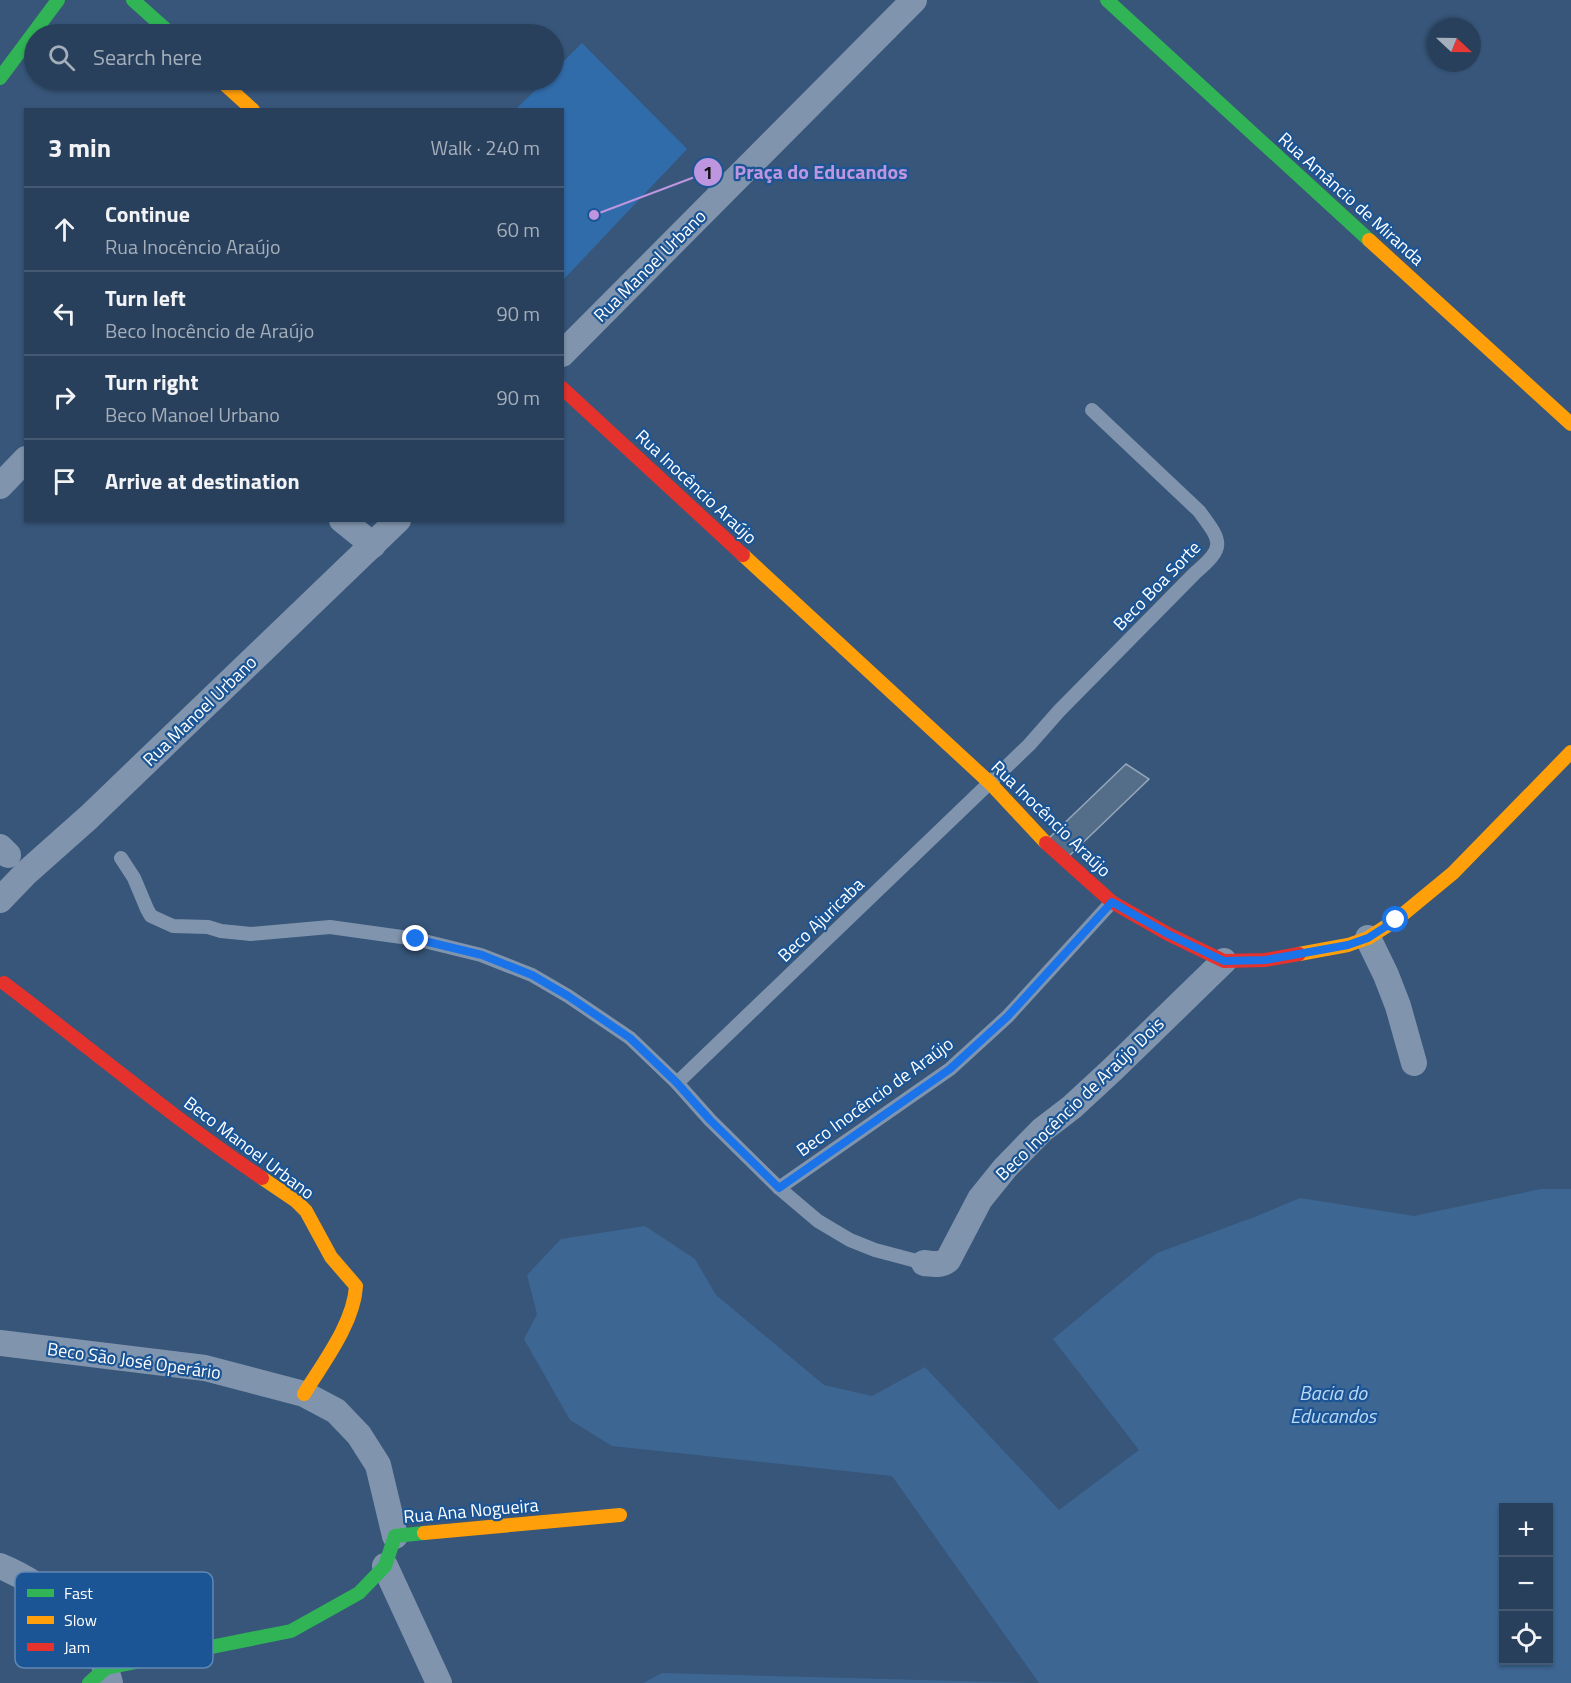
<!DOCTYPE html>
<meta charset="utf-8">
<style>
body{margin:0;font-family:"Titillium Web",sans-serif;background:#354b65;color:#f1f3f6}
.controls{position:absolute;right:18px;bottom:18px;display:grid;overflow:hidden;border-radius:0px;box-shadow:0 2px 4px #0004}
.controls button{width:54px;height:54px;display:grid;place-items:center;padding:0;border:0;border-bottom:2px solid #455972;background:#29405c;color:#f1f3f6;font:30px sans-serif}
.compass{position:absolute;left:1427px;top:18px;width:54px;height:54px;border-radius:50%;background:#29405c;box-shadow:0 2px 4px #0004;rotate:112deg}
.stop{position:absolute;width:18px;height:18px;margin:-14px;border:4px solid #1a73e8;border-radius:50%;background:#fff}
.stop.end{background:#1a73e8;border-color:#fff;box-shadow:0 2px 6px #0008}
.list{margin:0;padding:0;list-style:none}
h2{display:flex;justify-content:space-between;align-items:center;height:78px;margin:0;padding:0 24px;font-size:26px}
h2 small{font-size:20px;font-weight:400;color:#a5afbb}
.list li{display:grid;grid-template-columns:39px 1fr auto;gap:18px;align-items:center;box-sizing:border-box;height:84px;padding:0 24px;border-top:2px solid #455972}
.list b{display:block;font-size:22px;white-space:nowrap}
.list p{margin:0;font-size:20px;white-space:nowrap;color:#a5afbb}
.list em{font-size:20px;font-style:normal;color:#a5afbb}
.icon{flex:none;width:33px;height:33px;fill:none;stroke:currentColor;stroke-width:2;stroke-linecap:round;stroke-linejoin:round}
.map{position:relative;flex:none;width:1571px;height:1683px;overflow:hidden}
.search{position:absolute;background:#29405c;box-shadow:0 2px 4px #0004;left:24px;top:24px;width:540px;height:66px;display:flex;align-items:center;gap:15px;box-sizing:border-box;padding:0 21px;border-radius:33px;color:#a5afbb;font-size:22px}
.panel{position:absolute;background:#29405c;box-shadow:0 2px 4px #0004;left:24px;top:108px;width:540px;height:414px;border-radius:0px}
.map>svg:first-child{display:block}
.green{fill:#316caa}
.water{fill:#3d6693;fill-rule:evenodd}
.building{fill:#546d88;stroke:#94a6ba;stroke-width:1.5}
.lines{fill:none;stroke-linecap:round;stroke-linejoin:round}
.lane{stroke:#8095ad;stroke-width:14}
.street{stroke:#8095ad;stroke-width:26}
.fast{stroke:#30b455;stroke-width:14}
.slow{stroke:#ff9f0a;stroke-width:14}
.jam{stroke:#e5322d;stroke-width:14}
.route{stroke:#1a73e8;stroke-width:8}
.labels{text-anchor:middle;stroke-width:4.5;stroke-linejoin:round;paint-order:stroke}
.street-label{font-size:18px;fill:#fff;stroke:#1c5595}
.water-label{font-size:20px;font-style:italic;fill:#bad8f6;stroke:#1c5595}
.key{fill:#1c5595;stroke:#6088b5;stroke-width:1.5}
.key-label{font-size:16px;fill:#fff}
.leader{fill:none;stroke:#bd96df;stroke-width:2}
.callout-dot{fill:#bd96df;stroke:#1c5595;stroke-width:2}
.mark-label{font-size:18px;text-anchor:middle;font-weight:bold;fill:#111}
.callout-label{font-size:20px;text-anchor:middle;font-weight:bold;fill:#bd96df;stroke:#1c5595;stroke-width:4.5;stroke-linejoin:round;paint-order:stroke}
</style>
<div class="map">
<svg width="1571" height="1683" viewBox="0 0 1571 1683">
<rect width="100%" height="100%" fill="#37567a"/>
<!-- green -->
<path class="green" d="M 582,43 L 687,149 L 563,280 L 562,110 L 516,109 L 546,80 L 554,80 L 554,71 Z"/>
<!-- water -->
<g class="water">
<path d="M 1541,1189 L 1571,1189 L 1571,1683 L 1039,1683 L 892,1476 L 612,1446 L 570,1420 L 524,1339 L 537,1314 L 527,1275 L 561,1239 L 645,1226 L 695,1259 L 716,1295 L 824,1385 L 872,1396 L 925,1367 L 1059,1510 L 1139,1450 L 1053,1339 L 1157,1253 L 1257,1216 L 1300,1198 L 1414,1216 ZM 1504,1508 L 1548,1508 L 1548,1660 L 1504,1660 Z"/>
<path d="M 662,1673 L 1032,1683 L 643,1683 Z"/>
</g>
<!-- building -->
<path class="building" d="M 1126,764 L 1149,779 L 1068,857 L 1048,839 Z"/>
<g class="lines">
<!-- lane -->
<g class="lane">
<path d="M 121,858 L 134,878 L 147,909 L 151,916 L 173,926 L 208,927 L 221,931 L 251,934 L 330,927 L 416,939 L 481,955 L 532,975 L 568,996 L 630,1038 L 677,1083 L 710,1120 L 779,1188 L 818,1221 L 850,1240 L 875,1250 L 924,1263"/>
<path d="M 677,1083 L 1029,745 L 1059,711 L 1195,573 C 1225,547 1223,543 1199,511 L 1092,410"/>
<path d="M 779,1188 L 950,1069 L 1008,1016 L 1112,902"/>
</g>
<!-- street -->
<g class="street">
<path d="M 562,354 L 914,0"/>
<path d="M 0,486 L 26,459"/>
<path d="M 342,520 L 373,545"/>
<path d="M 0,847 L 8,855"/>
<path d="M 0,900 L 26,873 L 89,817 L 398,520"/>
<path d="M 1368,938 L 1386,975 L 1398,1006 L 1414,1063"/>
<path d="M 924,1263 C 933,1264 940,1266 948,1260 L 980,1199 L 1005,1168 L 1042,1130 L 1072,1107 L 1112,1070 L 1224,961"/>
<path d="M 0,1343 L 205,1368 L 304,1394 L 336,1411 L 359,1435 L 378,1465 L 395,1536"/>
<path d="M 0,1566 C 49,1586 97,1630 110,1683"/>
<path d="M 385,1566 L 439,1683"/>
</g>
<!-- fast -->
<g class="fast">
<path d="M 133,0 L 171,34"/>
<path d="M 1107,0 L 1369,240"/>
<path d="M 0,78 L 58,0"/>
<path d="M 89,1683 L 106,1668 L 291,1631 L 359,1593 L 385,1566 L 395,1536 L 424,1533"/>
</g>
<!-- slow -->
<g class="slow">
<path d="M 220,80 L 253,110"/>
<path d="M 1369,240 L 1571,424"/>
<path d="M 743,555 L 990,783 L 1046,843"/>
<path d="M 1299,954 L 1348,945 L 1368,938 L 1396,920 L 1453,873 L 1571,752"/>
<path d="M 262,1178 L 296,1201 L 306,1211 L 331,1257 L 356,1286 C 354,1323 323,1363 304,1394"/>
<path d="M 424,1533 L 620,1515"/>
</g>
<!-- jam -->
<g class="jam">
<path d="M 562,388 L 743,555"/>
<path d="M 1046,843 L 1112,902 L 1168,934 L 1224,961 L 1265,960 L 1299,954"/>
<path d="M 4,983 C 90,1048 173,1118 262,1178"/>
</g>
</g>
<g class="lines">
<!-- route -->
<path class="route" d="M 416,939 L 482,955 L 532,975 L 568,996 L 630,1038 L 677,1083 L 710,1120 L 779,1188 L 950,1069 L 1008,1016 L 1112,902 L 1168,934 L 1224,961 L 1265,960 L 1348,945 L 1368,938 L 1396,920"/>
</g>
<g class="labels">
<!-- street labels -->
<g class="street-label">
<text transform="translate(1351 199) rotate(42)" y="6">Rua Amâncio de Miranda</text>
<text transform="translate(650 266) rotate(-45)" y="6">Rua Manoel Urbano</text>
<text transform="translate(696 487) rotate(43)" y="6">Rua Inocêncio Araújo</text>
<text transform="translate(1157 586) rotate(-46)" y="6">Beco Boa Sorte</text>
<text transform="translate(200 711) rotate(-44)" y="6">Rua Manoel Urbano</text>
<text transform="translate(1051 819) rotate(44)" y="6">Rua Inocêncio Araújo</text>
<text transform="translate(821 920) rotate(-44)" y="6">Beco Ajuricaba</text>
<text transform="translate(875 1097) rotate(-36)" y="6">Beco Inocêncio de Araújo</text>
<text transform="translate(1080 1099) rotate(-44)" y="6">Beco Inocêncio de Araújo Dois</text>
<text transform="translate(249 1148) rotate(37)" y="6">Beco Manoel Urbano</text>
<text transform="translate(134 1361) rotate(8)" y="6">Beco São José Operário</text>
<text transform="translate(471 1511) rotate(-5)" y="6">Rua Ana Nogueira</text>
</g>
<!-- water labels -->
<g class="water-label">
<text x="1333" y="1400">Bacia do<tspan x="1333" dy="23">Educandos</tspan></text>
</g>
</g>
<!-- legend -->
<rect x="15" y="1572" width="198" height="96" rx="9" class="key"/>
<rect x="27" y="1589" width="27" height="8" fill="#30b455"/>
<rect x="27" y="1616" width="27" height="8" fill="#ff9f0a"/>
<rect x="27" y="1643" width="27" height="8" fill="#e5322d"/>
<g class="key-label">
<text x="64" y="1599">Fast</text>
<text x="64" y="1626">Slow</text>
<text x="64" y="1653">Jam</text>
</g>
<!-- callouts -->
<path class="leader" d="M594 215L708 172"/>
<g class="callout-dot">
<circle cx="594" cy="215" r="6"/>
<circle cx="708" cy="172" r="15"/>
</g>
<g class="mark-label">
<text x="708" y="179">1</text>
</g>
<g class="callout-label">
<text x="821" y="179">Praça do Educandos</text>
</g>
</svg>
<div class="controls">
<button>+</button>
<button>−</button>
<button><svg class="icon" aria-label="locate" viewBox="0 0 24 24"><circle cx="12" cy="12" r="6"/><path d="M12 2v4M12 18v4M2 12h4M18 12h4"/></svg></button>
</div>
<svg class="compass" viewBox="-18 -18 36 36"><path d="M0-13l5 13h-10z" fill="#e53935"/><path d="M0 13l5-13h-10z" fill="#a5afbb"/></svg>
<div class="stop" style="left:1396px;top:920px"></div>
<div class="stop end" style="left:416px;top:939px"></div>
<div class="search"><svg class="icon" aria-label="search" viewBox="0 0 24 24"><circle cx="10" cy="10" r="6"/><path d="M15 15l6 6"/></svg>Search here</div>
<section class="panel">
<h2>3 min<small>Walk · 240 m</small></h2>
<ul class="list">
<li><svg class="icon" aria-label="ahead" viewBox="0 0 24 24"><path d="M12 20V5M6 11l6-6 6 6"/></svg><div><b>Continue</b><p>Rua Inocêncio Araújo</p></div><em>60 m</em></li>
<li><svg class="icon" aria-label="left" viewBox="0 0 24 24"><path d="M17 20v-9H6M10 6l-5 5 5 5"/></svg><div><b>Turn left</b><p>Beco Inocêncio de Araújo</p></div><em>90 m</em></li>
<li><svg class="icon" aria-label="right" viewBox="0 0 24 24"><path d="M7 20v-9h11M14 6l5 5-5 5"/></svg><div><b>Turn right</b><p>Beco Manoel Urbano</p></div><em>90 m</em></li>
<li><svg class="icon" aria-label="arrive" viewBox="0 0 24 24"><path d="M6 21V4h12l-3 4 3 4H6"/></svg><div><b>Arrive at destination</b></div></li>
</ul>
</section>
</div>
